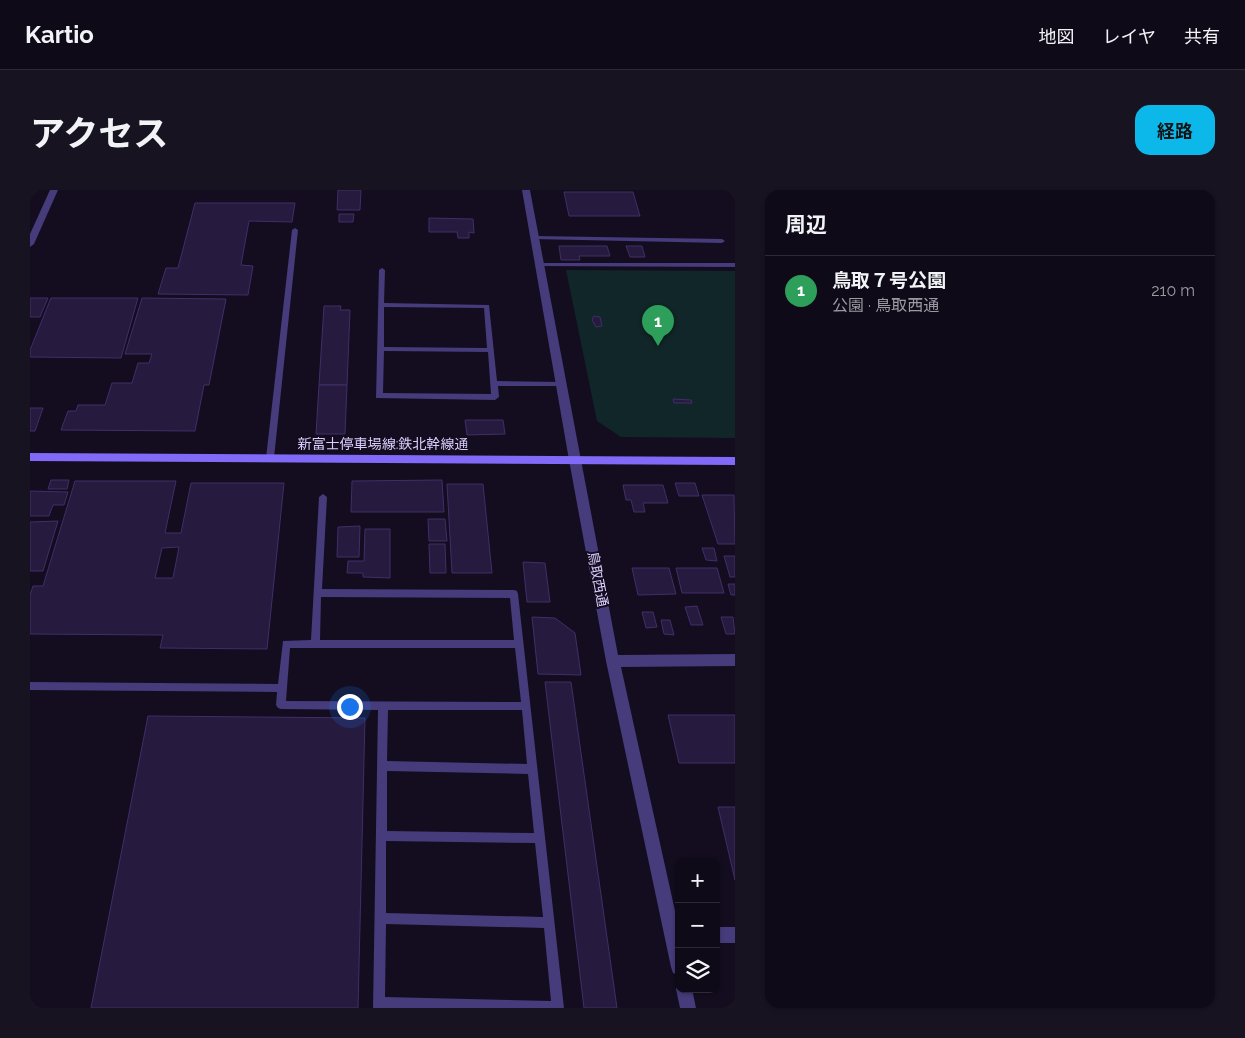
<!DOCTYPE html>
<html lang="ja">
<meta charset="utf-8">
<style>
body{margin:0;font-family:Raleway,"Noto Sans JP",sans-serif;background:#171320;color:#f1f3f6}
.controls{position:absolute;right:15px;bottom:15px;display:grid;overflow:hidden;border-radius:10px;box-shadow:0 1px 4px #0004}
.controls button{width:45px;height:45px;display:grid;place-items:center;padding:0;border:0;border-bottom:1px solid #2e2b36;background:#0e0a17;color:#f1f3f6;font:25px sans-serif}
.you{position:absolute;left:319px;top:516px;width:18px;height:18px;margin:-12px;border:4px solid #fff;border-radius:50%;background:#1a73e8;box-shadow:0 0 0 8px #1a73e833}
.badge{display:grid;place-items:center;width:32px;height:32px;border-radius:50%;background:#0cb7ea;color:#fff;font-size:16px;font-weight:700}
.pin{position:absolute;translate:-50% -41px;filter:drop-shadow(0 1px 2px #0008)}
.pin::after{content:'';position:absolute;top:26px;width:18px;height:15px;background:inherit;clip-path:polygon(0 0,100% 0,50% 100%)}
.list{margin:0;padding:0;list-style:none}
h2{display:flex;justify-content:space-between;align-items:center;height:65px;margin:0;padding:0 20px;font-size:21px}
h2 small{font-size:16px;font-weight:400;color:#9b9aa1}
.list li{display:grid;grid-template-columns:32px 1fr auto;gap:15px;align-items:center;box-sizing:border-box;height:70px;padding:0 20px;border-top:1px solid #2e2b36}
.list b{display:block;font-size:19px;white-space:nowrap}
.list p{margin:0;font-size:16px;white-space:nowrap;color:#9b9aa1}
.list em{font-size:16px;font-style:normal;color:#9b9aa1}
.icon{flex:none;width:28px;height:28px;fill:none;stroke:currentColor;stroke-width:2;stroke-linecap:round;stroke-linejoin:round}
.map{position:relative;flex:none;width:705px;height:818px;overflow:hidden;border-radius:15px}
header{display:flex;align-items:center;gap:30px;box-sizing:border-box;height:70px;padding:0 25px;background:#0e0a17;border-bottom:1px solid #2e2b36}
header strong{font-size:24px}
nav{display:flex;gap:28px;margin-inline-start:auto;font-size:18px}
.intro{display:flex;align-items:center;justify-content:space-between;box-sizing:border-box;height:120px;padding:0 30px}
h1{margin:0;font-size:35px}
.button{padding:12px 22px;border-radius:15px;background:#0cb7ea;color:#111;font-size:18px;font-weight:700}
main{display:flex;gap:30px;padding:0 30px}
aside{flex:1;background:#0e0a17;border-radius:15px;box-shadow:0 1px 4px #0004}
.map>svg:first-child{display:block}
.green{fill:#112628}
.building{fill:#261a3f;stroke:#412e69;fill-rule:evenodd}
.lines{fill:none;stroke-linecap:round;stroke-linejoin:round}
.service{fill:#463b7b;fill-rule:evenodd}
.minor{fill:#463b7b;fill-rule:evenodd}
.tertiary{fill:#463b7b;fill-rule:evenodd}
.secondary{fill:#806af7;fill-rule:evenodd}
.labels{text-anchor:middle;stroke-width:4;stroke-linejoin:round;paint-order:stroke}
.street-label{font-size:14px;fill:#d9cefc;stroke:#130d1f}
</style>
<header>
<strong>Kartio</strong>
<nav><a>地図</a><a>レイヤ</a><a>共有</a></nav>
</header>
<div class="intro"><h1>アクセス</h1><a class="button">経路</a></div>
<main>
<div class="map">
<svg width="705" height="818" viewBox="0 0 705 818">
<rect width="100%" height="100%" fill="#130d1f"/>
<!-- green -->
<path class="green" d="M 536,80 L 705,81 L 705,248 L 591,247 L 567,231 Z"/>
<!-- building -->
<g class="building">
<path d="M 308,0 L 331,0 L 330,20 L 307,20 Z"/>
<path d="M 534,2 L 603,2 L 610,26 L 539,26 Z"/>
<path d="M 165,13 L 265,13 L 262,32 L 219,31 L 211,75 L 223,76 L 218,105 L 128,104 L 136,78 L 148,78 Z"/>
<path d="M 309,24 L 324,24 L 323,32 L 309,32 Z"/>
<path d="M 399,28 L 443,29 L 444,43 L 439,42 L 439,48 L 428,48 L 427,42 L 399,42 Z"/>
<path d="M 529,56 L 577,56 L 580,66 L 549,66 L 550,70 L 531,70 Z"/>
<path d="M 596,56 L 612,56 L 615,67 L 600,67 Z"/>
<path d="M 0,108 L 18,108 L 10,127 L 0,127 Z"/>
<path d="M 21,108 L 108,108 L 91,168 L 0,167 L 0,160 Z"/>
<path d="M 112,108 L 196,109 L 179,195 L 174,195 L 165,241 L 31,240 L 38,221 L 46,221 L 48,215 L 75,215 L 82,193 L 102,193 L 108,173 L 119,173 L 122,164 L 95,164 Z"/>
<path d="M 294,116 L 311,116 L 310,120 L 320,120 L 317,195 L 289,195 Z"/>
<path d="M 564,126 L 570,127 L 572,136 L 566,137 L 562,130 Z"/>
<path d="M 289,195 L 317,195 L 315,244 L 286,244 Z"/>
<path d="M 643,209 L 661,210 L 662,213 L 644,213 Z"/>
<path d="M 0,218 L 13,218 L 5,241 L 0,241 Z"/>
<path d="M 435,230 L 473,230 L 475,244 L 437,245 Z"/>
<path d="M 21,290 L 39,290 L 37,299 L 18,299 Z"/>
<path d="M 412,290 L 414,322 L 321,322 L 322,291 Z"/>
<path d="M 45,291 L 146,291 L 135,343 L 151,343 L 161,293 L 254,293 L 237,459 L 130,458 L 133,445 L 0,444 L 0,405 L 3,396 L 13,396 ZM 149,357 L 143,388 L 125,388 L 132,358 Z"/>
<path d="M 645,293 L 665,293 L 669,306 L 649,306 Z"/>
<path d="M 417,294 L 453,294 L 462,383 L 422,383 Z"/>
<path d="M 593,295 L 633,295 L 638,313 L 613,313 L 615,322 L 604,322 L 601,310 L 596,310 Z"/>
<path d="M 0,301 L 38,302 L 34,315 L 23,315 L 19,326 L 0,326 Z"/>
<path d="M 672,305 L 704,305 L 705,354 L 688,354 Z"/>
<path d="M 398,329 L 415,329 L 417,351 L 399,351 Z"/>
<path d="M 28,331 L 13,381 L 0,381 L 0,332 Z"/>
<path d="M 330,336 L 329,367 L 307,367 L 308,337 Z"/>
<path d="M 335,339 L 360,339 L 360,388 L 333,387 L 333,383 L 317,383 L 318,371 L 334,371 Z"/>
<path d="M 399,354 L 415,354 L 416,383 L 400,383 Z"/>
<path d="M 672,358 L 684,358 L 687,371 L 676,370 Z"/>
<path d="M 694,366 L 705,366 L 705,387 L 700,387 Z"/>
<path d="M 493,372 L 515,373 L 520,412 L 497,412 Z"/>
<path d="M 602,378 L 639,378 L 646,404 L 608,405 Z"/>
<path d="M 646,378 L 687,378 L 694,403 L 652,403 Z"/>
<path d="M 698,394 L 705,394 L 705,405 L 701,405 Z"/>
<path d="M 667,416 L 673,435 L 661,435 L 655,417 Z"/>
<path d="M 612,422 L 623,422 L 627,437 L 616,438 Z"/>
<path d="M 502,427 L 525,428 L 545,443 L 551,485 L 508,484 Z"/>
<path d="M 691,427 L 703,427 L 705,444 L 696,444 Z"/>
<path d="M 631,430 L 640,430 L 644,445 L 634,444 Z"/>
<path d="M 515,492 L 541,492 L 587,818 L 554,818 Z"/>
<path d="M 638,525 L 705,525 L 705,573 L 649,573 Z"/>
<path d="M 118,526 L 335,528 L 328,818 L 61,818 Z"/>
<path d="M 688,617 L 705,617 L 705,690 Z"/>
</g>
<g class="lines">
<!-- service -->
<g class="service">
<path d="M 265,38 L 268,40 L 244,268 L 240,271 L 236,268 L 262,40 Z"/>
<path d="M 505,46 L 692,49 L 695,51 L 692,53 L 503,49 L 502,48 Z"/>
<path d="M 509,73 L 705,73 L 705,77 L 507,76 L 507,74 Z"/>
<path d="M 352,78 L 355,80 L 354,113 L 459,115 L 467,191 L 531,192 L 534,192 L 534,196 L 468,196 L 469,207 L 465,210 L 346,208 L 349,80 ZM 354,117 L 454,118 L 457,158 L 354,157 ZM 354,161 L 458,162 L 461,204 L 353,203 Z"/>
<path d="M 293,304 L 297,307 L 292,399 L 484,400 L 487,401 L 488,404 L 534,818 L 343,818 L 348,520 L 251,519 L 248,518 L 246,515 L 247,502 L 0,500 L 0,492 L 248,494 L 253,451 L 281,450 L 289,307 ZM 291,407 L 480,408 L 484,450 L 290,450 ZM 260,458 L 485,458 L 491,512 L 256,511 ZM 358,520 L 492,520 L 497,574 L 357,571 ZM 357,581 L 498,584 L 504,643 L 357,641 ZM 356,651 L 505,653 L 513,727 L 356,723 ZM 356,734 L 514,738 L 521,811 L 355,807 Z"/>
</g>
<!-- minor -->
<g class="minor">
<path d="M 20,0 L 28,0 L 4,54 L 0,57 L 0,44 Z"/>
<path d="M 545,266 L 551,270 L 588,465 L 705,464 L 705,476 L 591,477 L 649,739 L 649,785 L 643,783 L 641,777 L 576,471 L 539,270 Z"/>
<rect x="686" y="737" width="19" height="16"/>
<path d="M 648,793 L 649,799 L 662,799 L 666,818 L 650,818 L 646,799 Z"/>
</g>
<!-- tertiary -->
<path class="tertiary" d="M 492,0 L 500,0 L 551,270 L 545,274 L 539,270 Z"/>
<!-- secondary -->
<path class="secondary" d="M 0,263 L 705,267 L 705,275 L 0,271 Z"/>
</g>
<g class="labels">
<!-- street labels -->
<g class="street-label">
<text x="353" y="259">新富士停車場線:鉄北幹線通</text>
<text transform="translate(568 389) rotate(79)" y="5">鳥取西通</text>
</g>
</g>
</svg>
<div class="controls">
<button>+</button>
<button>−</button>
<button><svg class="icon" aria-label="layers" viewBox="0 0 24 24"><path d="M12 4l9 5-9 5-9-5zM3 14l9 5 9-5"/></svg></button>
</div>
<div class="you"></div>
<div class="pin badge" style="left:628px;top:156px;background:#2e9e5b">1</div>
</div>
<aside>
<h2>周辺<small></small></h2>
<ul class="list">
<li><span class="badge" style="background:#2e9e5b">1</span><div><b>鳥取７号公園</b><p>公園 · 鳥取西通</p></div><em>210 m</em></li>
</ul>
</aside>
</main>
